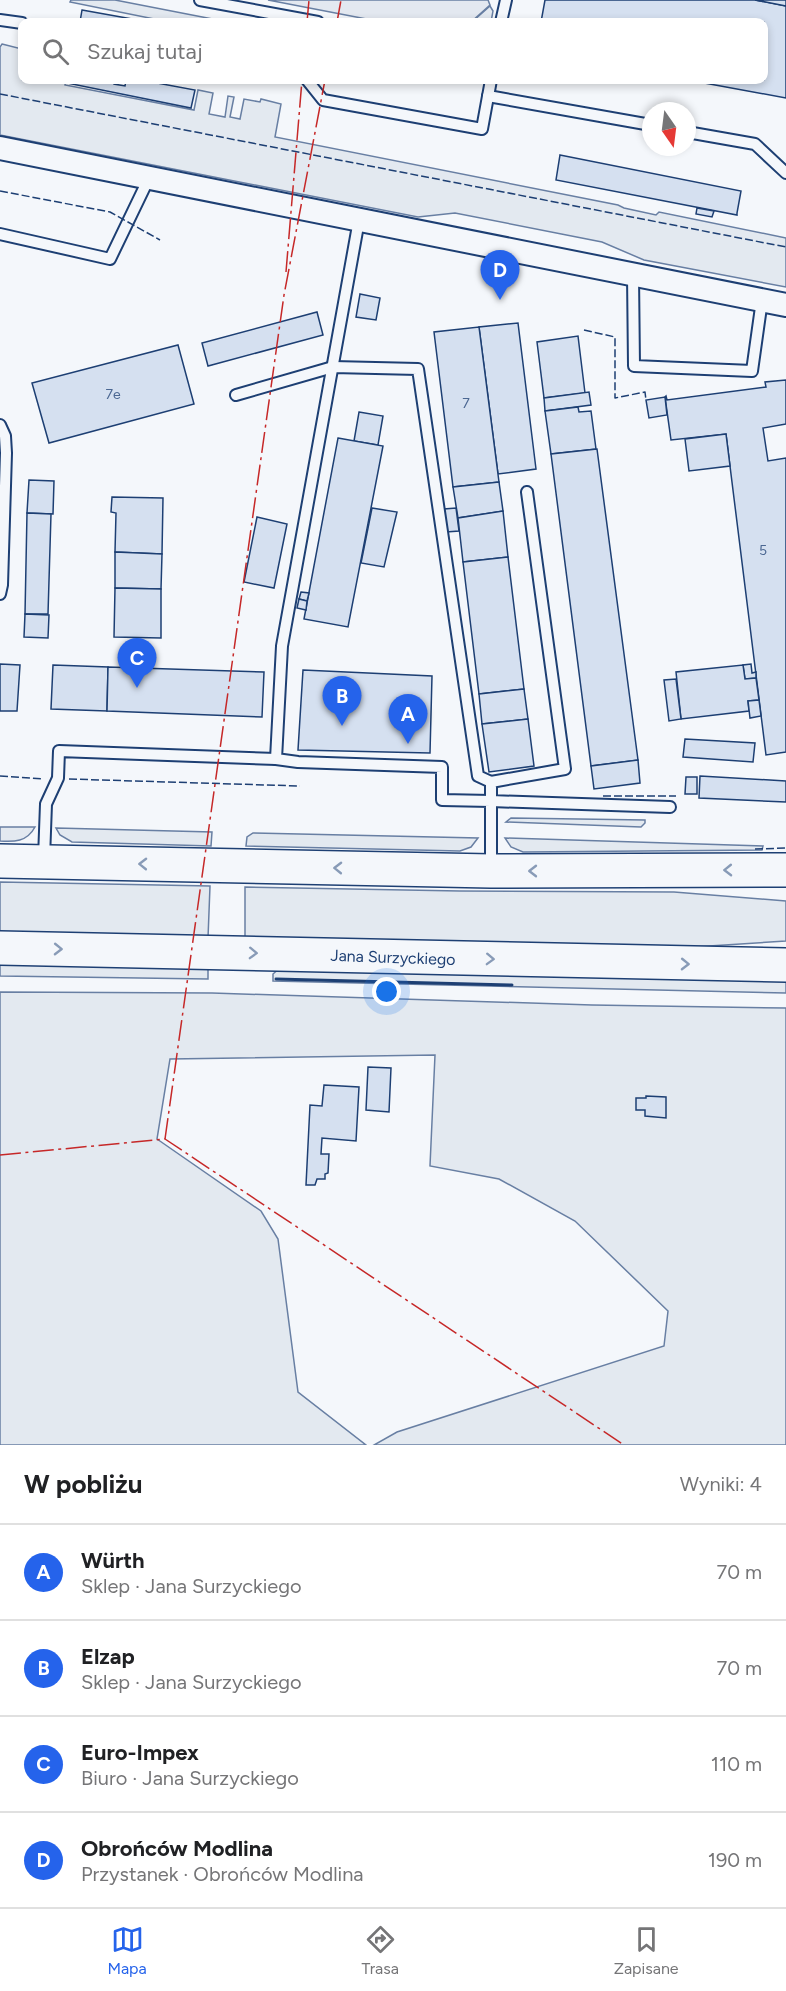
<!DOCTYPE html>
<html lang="pl">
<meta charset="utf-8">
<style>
body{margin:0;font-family:Figtree,sans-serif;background:#f6f6f6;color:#202124}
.compass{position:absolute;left:642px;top:102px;width:54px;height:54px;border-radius:50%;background:#fff;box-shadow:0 3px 9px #0003;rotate:166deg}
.you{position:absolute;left:387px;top:992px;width:21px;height:21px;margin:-15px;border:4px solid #fff;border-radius:50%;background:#1a73e8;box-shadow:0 0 0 9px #1a73e833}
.badge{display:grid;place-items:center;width:39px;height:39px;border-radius:50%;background:#2563eb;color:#fff;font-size:20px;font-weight:700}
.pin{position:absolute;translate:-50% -50px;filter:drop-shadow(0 2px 3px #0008)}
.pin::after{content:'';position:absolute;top:32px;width:21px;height:18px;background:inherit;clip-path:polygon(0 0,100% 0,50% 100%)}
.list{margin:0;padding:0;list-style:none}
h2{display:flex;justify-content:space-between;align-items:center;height:78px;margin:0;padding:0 24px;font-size:26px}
h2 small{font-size:20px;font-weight:400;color:#757577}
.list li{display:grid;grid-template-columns:39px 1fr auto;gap:18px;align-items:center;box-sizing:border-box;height:96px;padding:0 24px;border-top:2px solid #e0e0e0}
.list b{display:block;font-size:22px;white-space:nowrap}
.list p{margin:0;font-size:20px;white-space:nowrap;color:#757577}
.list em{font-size:20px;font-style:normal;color:#757577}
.icon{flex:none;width:33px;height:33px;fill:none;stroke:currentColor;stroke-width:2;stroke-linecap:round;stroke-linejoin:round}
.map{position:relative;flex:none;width:786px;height:1445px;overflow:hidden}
.search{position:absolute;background:#fff;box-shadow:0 3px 9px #0003;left:18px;right:18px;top:18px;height:66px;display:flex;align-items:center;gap:15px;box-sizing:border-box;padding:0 21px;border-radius:12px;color:#757577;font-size:22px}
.sheet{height:462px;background:#fff}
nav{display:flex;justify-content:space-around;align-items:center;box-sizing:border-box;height:84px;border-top:2px solid #e0e0e0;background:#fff;font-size:16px;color:#757577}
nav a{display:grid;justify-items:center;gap:3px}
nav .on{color:#2563eb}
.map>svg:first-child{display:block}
.green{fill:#e3e9f0;stroke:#687fa3;stroke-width:1.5}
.parking{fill:#e3e8f0;stroke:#687fa3;stroke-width:1.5}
.building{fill:#d5e0f0;stroke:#1d3f73;stroke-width:1.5}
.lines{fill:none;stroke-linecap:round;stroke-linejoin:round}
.service-casing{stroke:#1d3f73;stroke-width:14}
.minor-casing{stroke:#1d3f73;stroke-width:26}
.primary-casing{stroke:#1d3f73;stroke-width:36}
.service{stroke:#f4f7fb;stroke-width:10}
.minor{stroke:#f4f7fb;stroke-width:22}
.primary{stroke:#f4f7fb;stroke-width:33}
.fence{stroke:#1d3f73;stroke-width:1.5;stroke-dasharray:8 3;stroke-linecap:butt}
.wall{stroke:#1d3f73;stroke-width:3}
.power{stroke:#c62828;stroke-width:1.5;stroke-dasharray:21 4.5 3 4.5;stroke-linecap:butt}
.oneway{stroke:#889bb7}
.labels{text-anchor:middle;stroke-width:4.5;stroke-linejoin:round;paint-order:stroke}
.number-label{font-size:14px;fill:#4b6792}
.street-label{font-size:16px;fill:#1d3f73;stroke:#f4f7fb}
</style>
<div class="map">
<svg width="786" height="1445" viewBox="0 0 786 1445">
<rect width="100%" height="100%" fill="#f4f7fb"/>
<!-- green -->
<g class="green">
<path d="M 71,0 L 115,0 L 228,22 L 169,22 L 70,2 Z"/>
<path d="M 490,6 L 493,11 L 491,22 L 472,22 Z"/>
<path d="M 2,44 L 22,49 L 22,80 L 66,80 L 65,85 L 194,110 L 198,90 L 213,93 L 209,114 L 225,117 L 228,96 L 234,97 L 230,117 L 240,119 L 244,99 L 260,102 L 261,99 L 281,104 L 275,137 L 618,205 L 624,208 L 656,215 L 659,212 L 786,238 L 786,287 L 644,260 L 602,242 L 455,213 L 418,217 L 0,135 L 0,47 Z"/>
<path d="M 511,818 L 645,820 L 645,823 L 641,827 L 506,822 Z"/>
<path d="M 0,827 L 35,827 C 27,842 14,842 0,841 Z"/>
<path d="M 56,828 L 212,832 L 211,846 L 72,842 L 60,835 Z"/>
<path d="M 253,833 L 478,838 L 471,847 L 460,851 L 246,846 L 247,837 Z"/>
<path d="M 505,838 L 763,846 L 762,850 L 523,852 L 511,847 Z"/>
<path d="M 0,882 L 210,886 L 208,938 L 0,935 Z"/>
<path d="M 245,887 L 460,891 L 674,892 L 786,901 L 786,941 L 662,949 L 245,939 Z"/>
<path d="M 0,962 L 208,965 L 208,979 L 0,976 Z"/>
<path d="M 281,967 L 786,979 L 786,993 L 273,981 L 273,974 Z"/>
<path d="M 0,992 L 212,993 L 592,1005 L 786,1008 L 786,1445 L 374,1445 L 397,1432 L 664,1346 L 668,1311 L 575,1221 L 499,1179 L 430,1166 L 435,1055 L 170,1059 L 157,1139 L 261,1211 L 278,1239 L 298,1392 L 366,1445 L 0,1445 Z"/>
</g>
<!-- parking -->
<path class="parking" d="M 268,0 L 488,0 L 490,5 L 471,22 L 382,22 Z"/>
<!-- building -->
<g class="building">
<path d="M 545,0 L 755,0 L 786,6 L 786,98 L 688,80 L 764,80 L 764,22 L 541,22 Z"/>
<path d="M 755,0 L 786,0 L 786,6 Z"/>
<path d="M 82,10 L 149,22 L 80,22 Z"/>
<path d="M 68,80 L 114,80 L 114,84 L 125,86 L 126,80 L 141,80 L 195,90 L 191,108 L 67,83 Z"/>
<path d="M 560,155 L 741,191 L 737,213 L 737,215 L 556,180 Z"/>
<path d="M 697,208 L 714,211 L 712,217 L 696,214 Z"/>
<path d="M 360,294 L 380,298 L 376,320 L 356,317 Z"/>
<path d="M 317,312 L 323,335 L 208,366 L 202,343 Z"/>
<path d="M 518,323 L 536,469 L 498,474 L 479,327 Z"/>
<path d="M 479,327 L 499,482 L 453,487 L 434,332 Z"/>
<path d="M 578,336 L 585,393 L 544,398 L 537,342 Z"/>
<path d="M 178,345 L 194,404 L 49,443 L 32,383 Z"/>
<path d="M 786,380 L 786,424 L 763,428 L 768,461 L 786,458 L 786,752 L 766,755 L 726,434 L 671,440 L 665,397 L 666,396 L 667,400 L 766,387 L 765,382 Z"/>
<path d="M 589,392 L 591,405 L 545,411 L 544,398 Z"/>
<path d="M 665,397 L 667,415 L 649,418 L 646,400 Z"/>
<path d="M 578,407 L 579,412 L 591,411 L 596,449 L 551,454 L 545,411 Z"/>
<path d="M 359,412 L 383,416 L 378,445 L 354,441 Z"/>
<path d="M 726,434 L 730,466 L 689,471 L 685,439 Z"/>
<path d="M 338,438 L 383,446 L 348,627 L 304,619 Z"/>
<path d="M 597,449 L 638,760 L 591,766 L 551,454 Z"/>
<path d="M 29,480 L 54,481 L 53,514 L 27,513 Z"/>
<path d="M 499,482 L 503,511 L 458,518 L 453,487 Z"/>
<path d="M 112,497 L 163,498 L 162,554 L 115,552 L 116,513 L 111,512 Z"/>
<path d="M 372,508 L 397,512 L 384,567 L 361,563 Z"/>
<path d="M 456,508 L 459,531 L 446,532 L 444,509 Z"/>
<path d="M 503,511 L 508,557 L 463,562 L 458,518 Z"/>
<path d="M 27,513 L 51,514 L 48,614 L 25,614 Z"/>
<path d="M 257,517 L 287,524 L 274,588 L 244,582 Z"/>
<path d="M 115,552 L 162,554 L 161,589 L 115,588 Z"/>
<path d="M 508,557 L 524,689 L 479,694 L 463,562 Z"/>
<path d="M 115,588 L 161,589 L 161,638 L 114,637 Z"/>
<path d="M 301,592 L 309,593 L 307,601 L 299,599 Z"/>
<path d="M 299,599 L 307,601 L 306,610 L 297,608 Z"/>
<path d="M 25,614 L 49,615 L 48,638 L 24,637 Z"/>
<path d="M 0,664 L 20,665 L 17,711 L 0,711 Z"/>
<path d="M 751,664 L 752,673 L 756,672 L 756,678 L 745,679 L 743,665 Z"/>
<path d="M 53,665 L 108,667 L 107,711 L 51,709 Z"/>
<path d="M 743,665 L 745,679 L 756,678 L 759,700 L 748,701 L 749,711 L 681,719 L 676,672 Z"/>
<path d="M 108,667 L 264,672 L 262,717 L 107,711 Z"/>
<path d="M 303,670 L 432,676 L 430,753 L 298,750 Z"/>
<path d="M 676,679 L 681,719 L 669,721 L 664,680 Z"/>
<path d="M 524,689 L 528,719 L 482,724 L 479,694 Z"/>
<path d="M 759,700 L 761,716 L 750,718 L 748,701 Z"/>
<path d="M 528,719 L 534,766 L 489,772 L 482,724 Z"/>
<path d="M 685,739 L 755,743 L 753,762 L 683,757 Z"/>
<path d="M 638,760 L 640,783 L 594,789 L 591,766 Z"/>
<path d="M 700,776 L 786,781 L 786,802 L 699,798 Z"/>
<path d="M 686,777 L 697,777 L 697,794 L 685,794 Z"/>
<path d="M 368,1067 L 391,1068 L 389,1112 L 366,1110 Z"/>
<path d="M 324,1085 L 359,1087 L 356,1141 L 322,1138 L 321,1154 L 329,1154 L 328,1173 L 325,1174 L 325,1179 L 317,1179 L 315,1185 L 306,1185 L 310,1105 L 322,1106 Z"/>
<path d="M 646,1096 L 666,1097 L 666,1118 L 645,1116 L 645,1110 L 636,1110 L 636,1098 L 646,1098 Z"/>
</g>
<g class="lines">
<!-- service casing -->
<g class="service-casing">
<g id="service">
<path d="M 200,0 L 318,22"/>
<path d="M 0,20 L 22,23"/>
<path d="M 501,22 L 506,0"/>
<path d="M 307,80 L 323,100 L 482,129 L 491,80"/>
<path d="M 488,96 L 651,125"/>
<path d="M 687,132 L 755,144 L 786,173"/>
<path d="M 359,220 L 282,646 L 276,759 L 298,762 L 442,767 L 442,800 L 491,801 L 491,868"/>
<path d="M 0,234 L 110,259 L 149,178"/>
<path d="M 633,275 L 634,366 L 752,371 L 762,300"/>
<path d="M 236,395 L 333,367 L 418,369 L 478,776 L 491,782"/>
<path d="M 0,425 L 5,436 L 6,453 L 2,585 L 0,594"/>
<path d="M 527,492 L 565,769 L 491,782 L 491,801 L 670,807"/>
<path d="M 44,858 L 46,804 L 58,778 L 59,751 L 276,759"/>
</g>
</g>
<!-- minor casing -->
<g class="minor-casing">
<path id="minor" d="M 0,148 L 786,305"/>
</g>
<!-- primary casing -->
<g class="primary-casing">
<g id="primary">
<path d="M 0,861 L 491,871 L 786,870"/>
<path d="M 0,948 L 786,965"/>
</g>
</g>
<!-- service -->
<use href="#service" class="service"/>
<!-- minor -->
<use href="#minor" class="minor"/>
<!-- primary -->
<use href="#primary" class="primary"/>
<!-- fence -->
<g class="fence">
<path d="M 0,94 L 786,247"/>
<path d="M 0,191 L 110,212 L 160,240"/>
<path d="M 584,330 L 615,337 L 615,398 L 645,392 L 646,400"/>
<path d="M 0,776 L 43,779"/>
<path d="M 69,779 L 300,786"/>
<path d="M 603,796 L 676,796"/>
<path d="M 755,849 L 786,848"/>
</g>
<!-- wall -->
<path class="wall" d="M 276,979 L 512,985"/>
<!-- power -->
<g class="power">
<path d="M 307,22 L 309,0"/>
<path d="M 337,22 L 341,0"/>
<path d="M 286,272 L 302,80"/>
<path d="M 165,1139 L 284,295 L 325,80"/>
<path d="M 0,1155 L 165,1139 L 624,1445"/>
</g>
</g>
<!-- one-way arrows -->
<defs><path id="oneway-chevron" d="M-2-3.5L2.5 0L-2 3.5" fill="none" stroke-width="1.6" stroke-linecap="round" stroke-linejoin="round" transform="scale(1.5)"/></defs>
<g class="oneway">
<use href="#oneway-chevron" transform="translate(143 864) rotate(-179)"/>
<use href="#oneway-chevron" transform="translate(338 868) rotate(-179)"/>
<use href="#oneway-chevron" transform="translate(728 870) rotate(179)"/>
<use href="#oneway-chevron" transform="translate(533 871) rotate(-180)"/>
<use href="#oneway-chevron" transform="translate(58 949) rotate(1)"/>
<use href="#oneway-chevron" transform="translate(253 953) rotate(2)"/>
<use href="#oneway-chevron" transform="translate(490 959) rotate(2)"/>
<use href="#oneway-chevron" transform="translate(685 964) rotate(1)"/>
</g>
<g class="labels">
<!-- number labels -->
<g class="number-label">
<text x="113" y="399">7e</text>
<text x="466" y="408">7</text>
<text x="763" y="555">5</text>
</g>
<!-- street labels -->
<g class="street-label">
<text transform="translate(393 957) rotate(2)" y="6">Jana Surzyckiego</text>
</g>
</g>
</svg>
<svg class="compass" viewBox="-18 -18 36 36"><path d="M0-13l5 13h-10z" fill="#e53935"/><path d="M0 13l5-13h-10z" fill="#757577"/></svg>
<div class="you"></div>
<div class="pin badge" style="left:408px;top:744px">A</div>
<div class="pin badge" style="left:342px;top:726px">B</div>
<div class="pin badge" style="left:137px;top:688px">C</div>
<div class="pin badge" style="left:500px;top:300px">D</div>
<div class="search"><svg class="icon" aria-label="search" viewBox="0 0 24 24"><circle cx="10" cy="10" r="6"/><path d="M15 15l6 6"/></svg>Szukaj tutaj</div>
</div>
<section class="sheet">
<h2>W pobliżu<small>Wyniki: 4</small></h2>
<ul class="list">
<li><span class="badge">A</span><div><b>Würth</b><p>Sklep · Jana Surzyckiego</p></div><em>70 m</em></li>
<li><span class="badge">B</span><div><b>Elzap</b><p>Sklep · Jana Surzyckiego</p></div><em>70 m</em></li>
<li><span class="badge">C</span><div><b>Euro-Impex</b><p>Biuro · Jana Surzyckiego</p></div><em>110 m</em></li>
<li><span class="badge">D</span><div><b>Obrońców Modlina</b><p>Przystanek · Obrońców Modlina</p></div><em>190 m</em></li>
</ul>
</section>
<nav>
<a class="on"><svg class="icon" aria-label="map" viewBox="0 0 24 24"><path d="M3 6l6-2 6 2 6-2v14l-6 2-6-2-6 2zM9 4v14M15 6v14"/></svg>Mapa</a>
<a><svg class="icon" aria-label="directions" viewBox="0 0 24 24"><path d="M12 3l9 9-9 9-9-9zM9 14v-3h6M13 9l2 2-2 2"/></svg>Trasa</a>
<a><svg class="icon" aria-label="saved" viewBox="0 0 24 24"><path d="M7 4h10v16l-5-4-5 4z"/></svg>Zapisane</a>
</nav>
